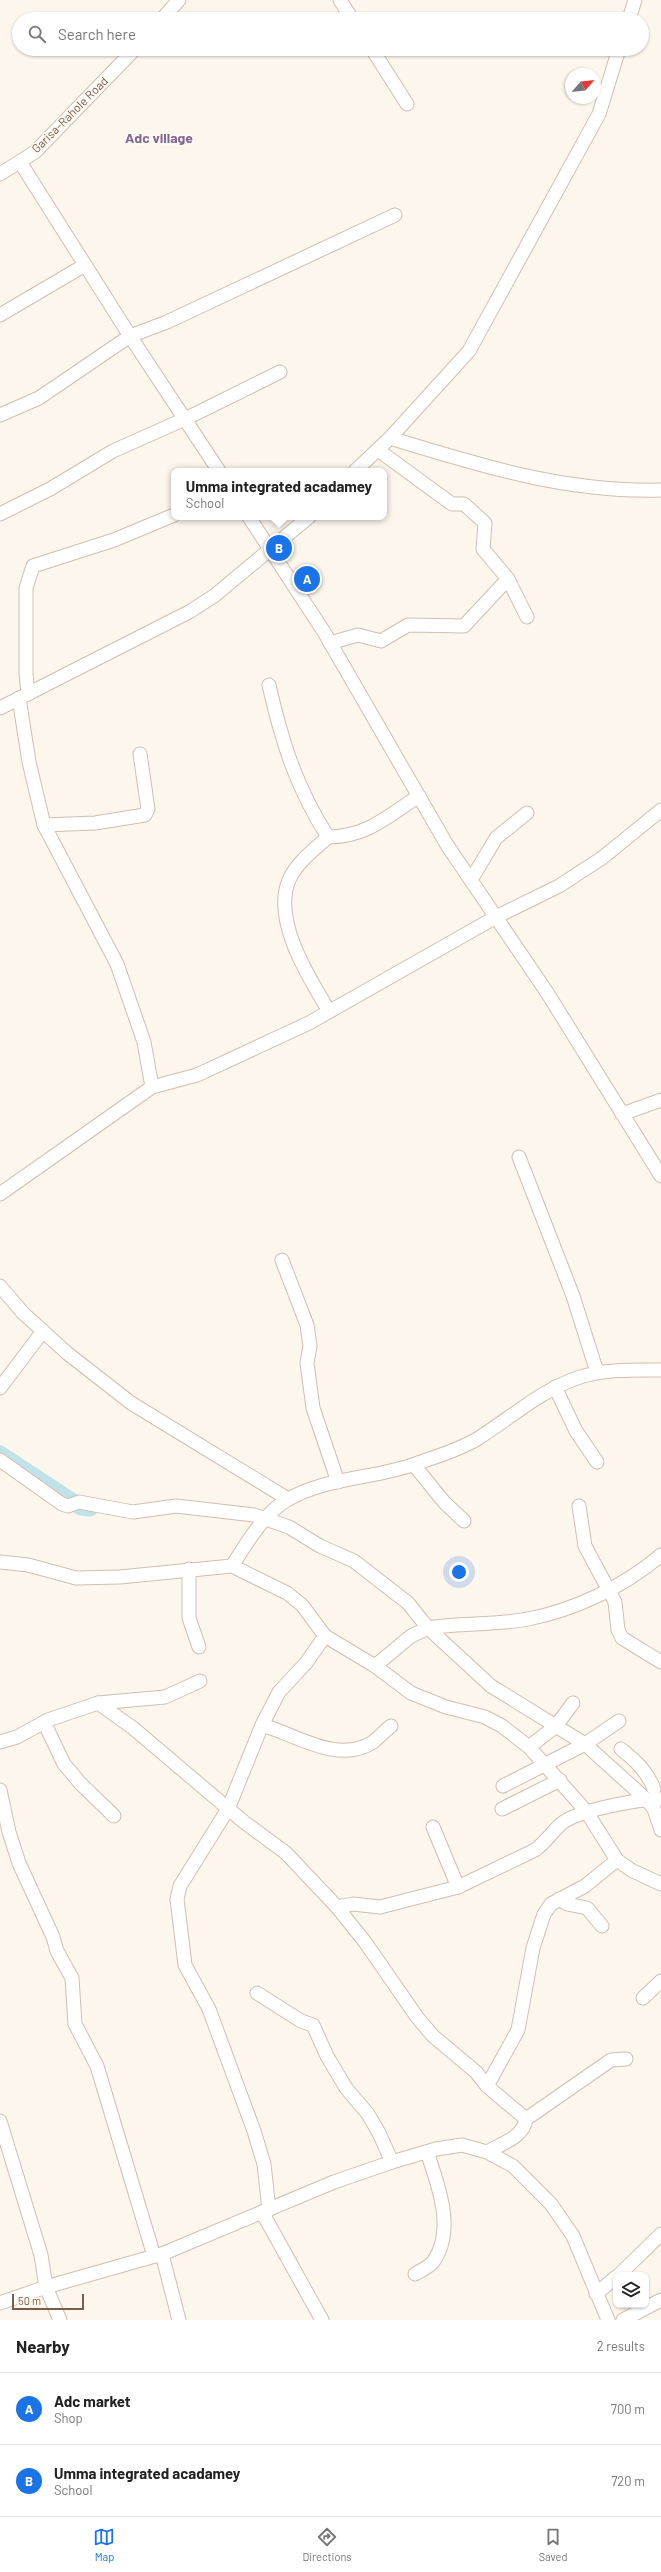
<!DOCTYPE html>
<style>
body{margin:0;font-family:Barlow,sans-serif;background:#f2f2f2;color:#222}
.controls{position:absolute;right:12px;bottom:12px;display:grid;overflow:hidden;border-radius:8px;box-shadow:0 1px 3px #0004}
.controls button{width:36px;height:36px;display:grid;place-items:center;padding:0;border:0;border-bottom:1px solid #e0e0e0;background:#fff;color:#222;font:20px sans-serif}
.compass{position:absolute;left:565px;top:68px;width:36px;height:36px;border-radius:50%;background:#fff;box-shadow:0 1px 3px #0004;rotate:62deg}
.scale{position:absolute;left:12px;bottom:10px;width:72px;box-sizing:border-box;padding-left:4px;border:2px solid #7a5c4d;border-top:0;font-size:11px;line-height:14px;white-space:nowrap;color:#7a5c4d;-webkit-text-stroke:3px #fffaf3;paint-order:stroke}
.you{position:absolute;left:459px;top:1572px;width:14px;height:14px;margin:-10px;border:3px solid #fff;border-radius:50%;background:#1a73e8;box-shadow:0 0 0 6px #1a73e833}
.badge{display:grid;place-items:center;width:26px;height:26px;border-radius:50%;background:#1a73e8;color:#fff;font-size:13px;font-weight:700}
.pin{position:absolute;translate:-50% -50%;border:2px solid #fff;box-shadow:0 1px 4px #0006}
.popup{position:absolute;left:171px;top:468px;width:216px;height:52px;box-sizing:border-box;display:grid;place-content:center;border-radius:8px;background:#fff;filter:drop-shadow(0 1px 3px #0005);font-size:13px;white-space:nowrap;color:#767676}
.popup b{font-size:15px;color:#222}
.popup::after{content:'';position:absolute;left:50%;top:100%;margin-left:-8px;border:8px solid transparent;border-top-color:#fff}
.list{margin:0;padding:0;list-style:none}
h2{display:flex;justify-content:space-between;align-items:center;height:52px;margin:0;padding:0 16px;font-size:17px}
h2 small{font-size:13px;font-weight:400;color:#767676}
.list li{display:grid;grid-template-columns:26px 1fr auto;gap:12px;align-items:center;box-sizing:border-box;height:72px;padding:0 16px;border-top:1px solid #e0e0e0}
.list b{display:block;font-size:15px;white-space:nowrap}
.list p{margin:0;font-size:13px;white-space:nowrap;color:#767676}
.list em{font-size:13px;font-style:normal;color:#767676}
.icon{flex:none;width:22px;height:22px;fill:none;stroke:currentColor;stroke-width:2;stroke-linecap:round;stroke-linejoin:round}
.map{position:relative;flex:none;width:661px;height:2320px;overflow:hidden}
.search{position:absolute;background:#fff;box-shadow:0 1px 3px #0004;left:12px;right:12px;top:12px;height:44px;display:flex;align-items:center;gap:10px;box-sizing:border-box;padding:0 14px;border-radius:22px;color:#767676;font-size:15px}
.sheet{height:196px;background:#fff}
nav{display:flex;justify-content:space-around;align-items:center;box-sizing:border-box;height:56px;border-top:1px solid #e0e0e0;background:#fff;font-size:11px;color:#767676}
nav a{display:grid;justify-items:center;gap:2px}
nav .on{color:#1a73e8}
.map>svg:first-child{display:block}
.lines{fill:none;stroke-linecap:round;stroke-linejoin:round}
.river{stroke:#bfe3e8;stroke-width:17}
.minor-casing{stroke:#d1beb0;stroke-width:15}
.minor{stroke:#fff;stroke-width:13}
.labels{text-anchor:middle;stroke-width:3.5;stroke-linejoin:round;paint-order:stroke}
.street-label{font-size:12px;fill:#7a5c4d;stroke:#fffaf3}
.quarter-label{font-size:14px;font-weight:bold;fill:#846695;stroke:#fffaf3}
</style>
<div class="map">
<svg width="661" height="2320" viewBox="0 0 661 2320">
<rect width="100%" height="100%" fill="#fdf6ec"/>
<g class="lines">
<!-- river -->
<path class="river" d="M 0,1454 L 81,1507 L 90,1508"/>
<!-- minor casing -->
<g class="minor-casing">
<g id="minor">
<path d="M 340,0 L 352,19"/>
<path d="M 162,19 L 179,0"/>
<path d="M 629,19 L 635,0"/>
<path d="M 372,49 L 407,104"/>
<path d="M 20,162 L 130,336 L 219,471"/>
<path d="M 0,174 L 35,152 L 135,49"/>
<path d="M 0,315 L 85,265"/>
<path d="M 0,415 L 39,398 L 130,336 L 167,322 L 395,215"/>
<path d="M 390,438 C 479,465 566,493 661,490"/>
<path d="M 355,471 L 390,438 L 469,351 L 599,114 L 619,49"/>
<path d="M 0,514 L 50,489 L 113,451 L 185,419 L 280,372"/>
<path d="M 249,517 L 324,632 L 447,845 L 548,994 L 661,1176"/>
<path d="M 508,579 L 527,617"/>
<path d="M 330,643 L 358,635 L 381,641 L 408,625 L 464,626 L 508,579 L 483,549 L 485,523 L 464,504 L 452,504 L 378,450"/>
<path d="M 269,685 C 282,742 296,787 328,837 C 367,837 388,816 419,796"/>
<path d="M 28,694 L 26,673 L 26,588 L 33,566 L 114,540 L 174,515"/>
<path d="M 19,698 L 29,762 L 44,825 L 117,964 L 144,1042 L 152,1087"/>
<path d="M 0,708 L 189,612 L 214,596 L 309,517"/>
<path d="M 44,825 L 95,823 L 145,815 L 148,809 L 140,754"/>
<path d="M 328,837 C 315,849 296,863 289,880 C 272,920 309,978 329,1011"/>
<path d="M 471,880 L 496,838 L 527,813"/>
<path d="M 622,1114 L 661,1100"/>
<path d="M 519,1157 L 573,1296 L 597,1372"/>
<path d="M 0,1194 L 152,1087 L 197,1075 L 309,1023 L 496,917 L 559,886 L 602,858 L 661,810"/>
<path d="M 282,1260 L 307,1325 L 310,1346 L 307,1363 L 313,1408 L 338,1482"/>
<path d="M 0,1286 L 23,1313 L 67,1353 L 131,1403 L 288,1499"/>
<path d="M 555,1387 L 576,1431 L 597,1462"/>
<path d="M 0,1388 L 43,1331"/>
<path d="M 0,1460 L 62,1504 L 68,1506 L 79,1502 L 133,1512 L 176,1506 L 254,1515 L 289,1527 L 320,1546 L 354,1561 L 408,1603 L 428,1628 L 411,1636 L 375,1666"/>
<path d="M 414,1465 L 444,1502 L 464,1521"/>
<path d="M 579,1506 L 585,1546 L 615,1602 L 618,1630 L 622,1638 L 661,1662"/>
<path d="M 661,1555 C 625,1586 575,1610 528,1619 C 496,1625 461,1623 428,1628 L 491,1686 L 585,1744 L 647,1800 L 654,1809 L 661,1830"/>
<path d="M 0,1562 L 28,1565 L 76,1578 L 120,1577 L 232,1566 L 287,1593 L 302,1605 L 325,1636 L 375,1666 L 411,1693 L 446,1707 L 485,1717 L 502,1726 L 529,1747 L 586,1811 L 617,1860 L 631,1870 L 661,1884"/>
<path d="M 232,1566 C 246,1544 264,1513 287,1500 C 326,1477 374,1479 415,1464 C 435,1457 459,1450 477,1439 C 509,1419 540,1391 577,1378 C 603,1369 633,1370 661,1370"/>
<path d="M 189,1569 L 189,1618 L 199,1647"/>
<path d="M 98,1703 L 165,1697 L 200,1681"/>
<path d="M 44,1722 L 64,1764 L 80,1783 L 114,1816"/>
<path d="M 262,1725 C 295,1734 338,1765 373,1742 C 379,1737 385,1731 391,1726"/>
<path d="M 0,1742 L 17,1737 L 48,1720 L 98,1703 L 133,1728 L 244,1822 L 286,1853 L 337,1907 L 365,1942 L 417,2017 L 433,2036 L 476,2072 L 487,2086 L 526,2119 C 524,2137 501,2144 487,2152"/>
<path d="M 529,1747 L 556,1726 L 573,1703"/>
<path d="M 621,1749 C 636,1761 647,1771 654,1789"/>
<path d="M 503,1786 L 585,1744 L 619,1721"/>
<path d="M 0,1790 L 9,1832 L 19,1863 L 53,1937 L 57,1951 L 72,1978 L 75,2024 L 97,2066 L 154,2256"/>
<path d="M 502,1809 L 560,1780"/>
<path d="M 433,1827 L 458,1887"/>
<path d="M 559,1899 L 567,1904 L 587,1908 L 602,1926"/>
<path d="M 337,1907 L 353,1904 L 380,1907 L 458,1887 L 535,1850 C 546,1842 551,1833 561,1824 C 577,1810 639,1799 661,1799"/>
<path d="M 257,1993 L 301,2021 L 313,2025 L 327,2056 L 346,2088 L 368,2114 L 379,2133 L 392,2162"/>
<path d="M 643,1998 L 661,1981"/>
<path d="M 487,2086 L 518,2030 L 533,1948 L 544,1914 L 551,1904 L 585,1886 L 617,1860"/>
<path d="M 526,2119 L 611,2060 L 626,2059"/>
<path d="M 0,2121 L 41,2255 L 46,2287 L 60,2320"/>
<path d="M 269,2210 L 264,2164 L 254,2131 L 209,2009 L 185,1965 L 177,1899 L 180,1886 L 228,1809 L 262,1725 L 279,1692 L 306,1663 L 325,1636"/>
<path d="M 262,2212 L 322,2320"/>
<path d="M 162,2254 L 179,2320"/>
<path d="M 415,2274 C 420,2271 429,2267 433,2262 C 456,2230 438,2185 427,2152"/>
<path d="M 619,2275 L 661,2234"/>
<path d="M 596,2294 L 616,2277"/>
<path d="M 0,2303 L 46,2287 L 162,2254 L 334,2182 L 392,2162 L 436,2149 L 462,2145 L 487,2152 L 513,2166 L 551,2204 L 573,2236 L 608,2320"/>
<path d="M 623,2320 L 661,2300"/>
</g>
</g>
<!-- minor -->
<use href="#minor" class="minor"/>
</g>
<g class="labels">
<!-- street labels -->
<g class="street-label">
<text transform="translate(70 115) rotate(-45)" y="4">Garisa-Rahole Road</text>
</g>
<!-- quarter labels -->
<g class="quarter-label">
<text x="159" y="143">Adc village</text>
</g>
</g>
</svg>
<div class="controls">
<button><svg class="icon" aria-label="layers" viewBox="0 0 24 24"><path d="M12 4l9 5-9 5-9-5zM3 14l9 5 9-5"/></svg></button>
</div>
<svg class="compass" viewBox="-18 -18 36 36"><path d="M0-13l5 13h-10z" fill="#e53935"/><path d="M0 13l5-13h-10z" fill="#767676"/></svg>
<div class="scale">50 m</div>
<div class="you"></div>
<div class="pin badge" style="left:307px;top:579px">A</div>
<div class="pin badge" style="left:279px;top:548px">B</div>
<div class="popup"><b>Umma integrated acadamey</b>School</div>
<div class="search"><svg class="icon" aria-label="search" viewBox="0 0 24 24"><circle cx="10" cy="10" r="6"/><path d="M15 15l6 6"/></svg>Search here</div>
</div>
<section class="sheet">
<h2>Nearby<small>2 results</small></h2>
<ul class="list">
<li><span class="badge">A</span><div><b>Adc market</b><p>Shop</p></div><em>700 m</em></li>
<li><span class="badge">B</span><div><b>Umma integrated acadamey</b><p>School</p></div><em>720 m</em></li>
</ul>
</section>
<nav>
<a class="on"><svg class="icon" aria-label="map" viewBox="0 0 24 24"><path d="M3 6l6-2 6 2 6-2v14l-6 2-6-2-6 2zM9 4v14M15 6v14"/></svg>Map</a>
<a><svg class="icon" aria-label="directions" viewBox="0 0 24 24"><path d="M12 3l9 9-9 9-9-9zM9 14v-3h6M13 9l2 2-2 2"/></svg>Directions</a>
<a><svg class="icon" aria-label="saved" viewBox="0 0 24 24"><path d="M7 4h10v16l-5-4-5 4z"/></svg>Saved</a>
</nav>
